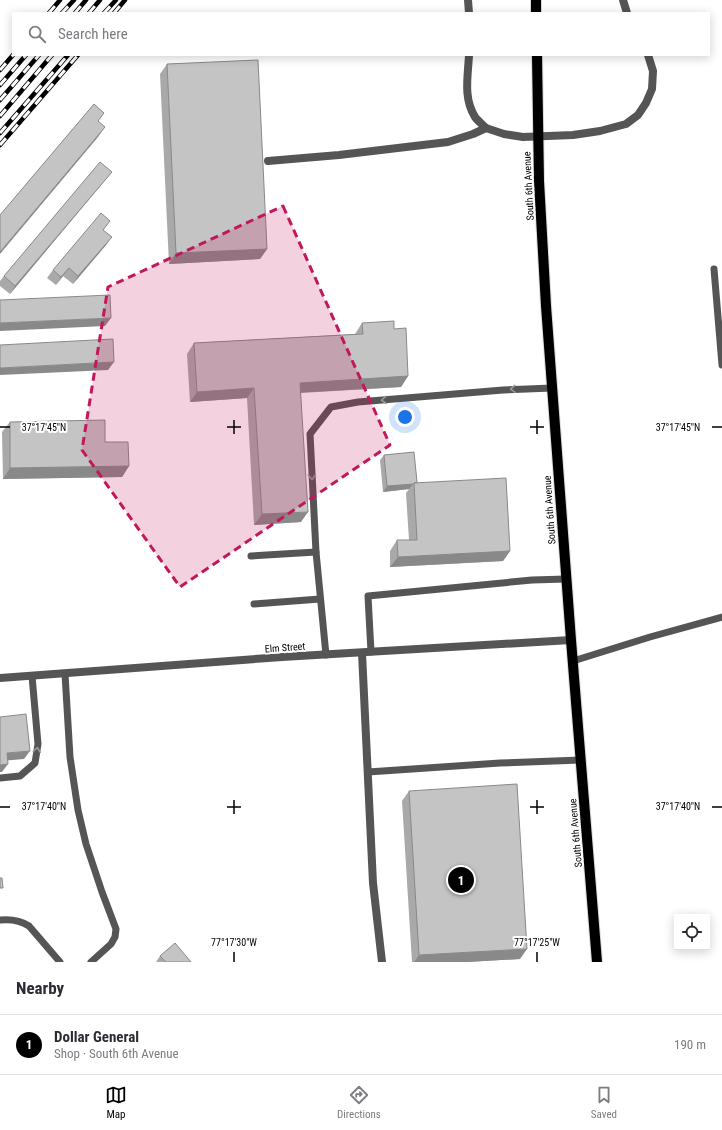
<!DOCTYPE html>
<meta charset="utf-8">
<style>
body{margin:0;font-family:"Roboto Condensed",sans-serif;background:#f7f7f7;color:#2b2b33}
.controls{position:absolute;right:12px;bottom:12px;display:grid;overflow:hidden;border-radius:0px;box-shadow:0 2px 10px #0003}
.controls button{width:36px;height:36px;display:grid;place-items:center;padding:0;border:0;border-bottom:1px solid #e1e1e2;background:#fff;color:#2b2b33;font:20px sans-serif}
.you{position:absolute;left:405px;top:417px;width:14px;height:14px;margin:-10px;border:3px solid #fff;border-radius:50%;background:#1a73e8;box-shadow:0 0 0 6px #1a73e833}
.badge{display:grid;place-items:center;width:26px;height:26px;border-radius:50%;background:#000;color:#fff;font-size:13px;font-weight:700}
.pin{position:absolute;translate:-50% -50%;border:2px solid #fff;box-shadow:0 1px 4px #0006}
.list{margin:0;padding:0;list-style:none}
h2{display:flex;justify-content:space-between;align-items:center;height:52px;margin:0;padding:0 16px;font-size:17px}
h2 small{font-size:13px;font-weight:400;color:#7c7c81}
.list li{display:grid;grid-template-columns:26px 1fr auto;gap:12px;align-items:center;box-sizing:border-box;height:60px;padding:0 16px;border-top:1px solid #e1e1e2}
.list b{display:block;font-size:15px;white-space:nowrap}
.list p{margin:0;font-size:13px;white-space:nowrap;color:#7c7c81}
.list em{font-size:13px;font-style:normal;color:#7c7c81}
.icon{flex:none;width:22px;height:22px;fill:none;stroke:currentColor;stroke-width:2;stroke-linecap:round;stroke-linejoin:round}
.map{position:relative;flex:none;width:722px;height:962px;overflow:hidden}
.search{position:absolute;background:#fff;box-shadow:0 2px 10px #0003;left:12px;right:12px;top:12px;height:44px;display:flex;align-items:center;gap:10px;box-sizing:border-box;padding:0 14px;border-radius:0px;color:#7c7c81;font-size:15px}
.sheet{height:112px;background:#fff}
nav{display:flex;justify-content:space-around;align-items:center;box-sizing:border-box;height:56px;border-top:1px solid #e1e1e2;background:#fff;font-size:11px;color:#7c7c81}
nav a{display:grid;justify-items:center;gap:2px}
nav .on{color:#000}
.map>svg:first-child{display:block}
.lines{fill:none;stroke-linecap:round;stroke-linejoin:round}
.primary-casing{stroke:#dbdbdb;stroke-width:12}
.service{stroke:#555;stroke-width:7}
.minor{stroke:#555;stroke-width:8}
.tertiary{stroke:#555;stroke-width:8}
.primary{stroke:#000;stroke-width:10}
.rail-casing{stroke:#000;stroke-width:4.5}
.rail{stroke:#fff;stroke-width:3;stroke-dasharray:9;stroke-linecap:butt}
.wall{fill:#a9a9a9}
.shaded-wall{fill:#898989}
.building{fill:#c4c4c4;stroke:#898989}
.oneway{stroke:#999}
.marked{fill:#c2185b;fill-opacity:0.2;stroke:#c2185b;stroke-width:3;stroke-dasharray:8 5;stroke-linejoin:round}
.ticks{fill:none;stroke:#000;stroke-width:1.5}
.labels{text-anchor:middle;stroke-width:4;stroke-linejoin:round;paint-order:stroke}
.street-label{font-size:10px;fill:#000;stroke:#fff}
.ticks-label{font-size:10px;text-anchor:middle;fill:#000;stroke:#fff;stroke-width:4;stroke-linejoin:round;paint-order:stroke}
</style>
<div class="map">
<svg width="722" height="962" viewBox="0 0 722 962">
<rect width="100%" height="100%" fill="#fff"/>
<g class="lines">
<!-- primary casing -->
<g class="primary-casing">
<g id="primary">
<path d="M 536,0 L 536,13"/>
<path d="M 537,55 L 539,181 L 546,306 L 571,640 L 597,962"/>
</g>
</g>
<!-- service -->
<g class="service">
<path d="M 714,269 L 722,365"/>
<path d="M 251,556 L 316,552"/>
<path d="M 254,604 L 320,599"/>
<path d="M 371,652 L 368,596 L 532,580 L 566,579"/>
<path d="M 326,655 L 316,552 L 310,434 L 331,407 L 358,402 L 503,390 L 552,388"/>
<path d="M 573,661 L 650,637 L 722,617"/>
<path d="M 65,674 L 70,757 L 78,810 L 86,844 L 102,892 L 116,929 L 115,937 L 111,944 L 91,962"/>
<path d="M 368,772 L 500,763 L 581,760"/>
<path d="M 0,778 L 20,776 L 35,763 L 38,744 L 32,676"/>
<path d="M 0,920 C 11,919 20,920 29,926 L 60,962"/>
</g>
<!-- minor -->
<g class="minor">
<path d="M 468,0 L 469,13"/>
<path d="M 623,0 L 627,13"/>
<path d="M 469,55 C 468,76 463,98 475,117 C 478,121 483,125 486,128"/>
<path d="M 268,161 L 339,155 L 448,142 L 473,134 L 486,128 L 504,134 L 523,137 L 573,135 L 600,131 L 626,124 L 638,115 L 646,103 L 652,89 L 653,71 L 648,55"/>
<path d="M 362,653 L 373,883 L 382,962"/>
</g>
<!-- tertiary -->
<path class="tertiary" d="M 0,678 L 282,657 L 571,640"/>
<!-- primary -->
<use href="#primary" class="primary"/>
<!-- rail casing -->
<g class="rail-casing">
<g id="rail">
<path d="M 49,13 L 60,0"/>
<path d="M 62,13 L 74,0"/>
<path d="M 75,13 L 86,0"/>
<path d="M 89,13 L 100,0"/>
<path d="M 104,13 L 116,0"/>
<path d="M 114,13 L 125,0"/>
<path d="M 0,70 L 13,55"/>
<path d="M 0,85 L 26,55"/>
<path d="M 0,100 L 39,55"/>
<path d="M 0,116 L 52,55"/>
<path d="M 0,133 L 68,55"/>
<path d="M 0,145 L 78,55"/>
</g>
</g>
<!-- rail -->
<use href="#rail" class="rail"/>
</g>
<!-- wall -->
<g class="wall">
<path d="M 167,64 L 267,249 L 260,259 L 169,264 L 160,74 Z"/>
<path d="M 106,179 L 10,294 L 0,286 L 0,281 L 4,276 Z"/>
<path d="M 103,230 L 106,245 L 73,284 L 63,276 L 56,285 L 47,278 L 53,270 Z"/>
<path d="M 362,323 L 394,329 L 408,376 L 401,387 L 301,393 L 301,522 L 254,525 L 247,398 L 190,402 L 187,354 L 194,343 L 355,334 Z"/>
<path d="M 10,422 L 105,442 L 129,466 L 122,477 L 3,479 L 2,432 Z"/>
<path d="M 384,455 L 417,482 L 510,551 L 503,561 L 390,567 L 390,551 L 397,540 L 409,540 L 406,493 L 409,489 L 383,492 L 380,460 Z"/>
<path d="M 409,791 L 520,959 L 467,962 L 412,962 L 402,801 Z"/>
<path d="M 160,956 L 191,962 L 156,962 Z"/>
</g>
<!-- shaded-wall -->
<g class="shaded-wall">
<path d="M 105,127 L 98,137 L 0,254 L 0,252 Z"/>
<path d="M 112,172 L 106,179 L 10,294 L 15,286 Z"/>
<path d="M 112,237 L 106,245 L 73,284 L 78,276 Z"/>
<path d="M 267,249 L 260,259 L 169,264 L 176,253 Z"/>
<path d="M 69,268 L 63,276 L 56,285 L 61,277 Z"/>
<path d="M 111,318 L 105,326 L 0,331 L 0,323 Z"/>
<path d="M 114,362 L 108,370 L 0,375 L 0,368 Z"/>
<path d="M 408,376 L 401,387 L 293,393 L 300,383 Z"/>
<path d="M 254,388 L 247,398 L 190,402 L 197,392 Z"/>
<path d="M 129,466 L 122,477 L 3,479 L 10,468 Z"/>
<path d="M 413,484 L 409,489 L 383,492 L 387,486 Z"/>
<path d="M 308,512 L 301,522 L 254,525 L 262,514 Z"/>
<path d="M 510,551 L 503,561 L 390,567 L 398,557 Z"/>
<path d="M 30,751 L 24,759 L 1,761 L 7,753 Z"/>
<path d="M 8,764 L 2,772 L 0,772 L 0,765 Z"/>
<path d="M 527,949 L 520,959 L 467,962 L 414,962 L 419,955 Z"/>
</g>
<!-- building -->
<g class="building">
<path d="M 258,60 L 267,249 L 176,253 L 167,64 Z"/>
<path d="M 94,104 L 104,113 L 98,121 L 105,127 L 0,252 L 0,215 Z"/>
<path d="M 100,162 L 112,172 L 15,286 L 4,276 Z"/>
<path d="M 101,213 L 110,221 L 103,230 L 112,237 L 78,276 L 69,268 L 61,277 L 53,270 Z"/>
<path d="M 110,295 L 111,318 L 0,323 L 0,300 Z"/>
<path d="M 394,321 L 394,329 L 406,328 L 408,376 L 300,383 L 308,512 L 262,514 L 254,388 L 197,392 L 194,343 L 363,334 L 362,323 Z"/>
<path d="M 113,339 L 114,362 L 0,368 L 0,345 Z"/>
<path d="M 105,420 L 105,442 L 128,442 L 129,466 L 10,468 L 10,422 Z"/>
<path d="M 414,452 L 417,482 L 414,483 L 413,484 L 387,486 L 384,455 Z"/>
<path d="M 506,478 L 510,551 L 398,557 L 397,540 L 417,540 L 414,483 Z"/>
<path d="M 26,714 L 30,751 L 7,753 L 8,764 L 0,765 L 0,717 Z"/>
<path d="M 517,784 L 527,949 L 419,955 L 409,791 Z"/>
<path d="M 0,878 L 2,878 L 3,888 L 0,888 Z"/>
<path d="M 175,943 L 191,962 L 166,962 L 160,956 Z"/>
</g>
<!-- one-way arrows -->
<defs><path id="oneway-chevron" d="M-2-3.5L2.5 0L-2 3.5" fill="none" stroke-width="1.6" stroke-linecap="round" stroke-linejoin="round"/></defs>
<g class="oneway">
<use href="#oneway-chevron" transform="translate(513 389) rotate(177)"/>
<use href="#oneway-chevron" transform="translate(384 400) rotate(175)"/>
<use href="#oneway-chevron" transform="translate(312 477) rotate(87)"/>
<use href="#oneway-chevron" transform="translate(37 750) rotate(-83)"/>
</g>
<!-- marked area -->
<path class="marked" d="M 283,206 L 390,445 L 180,587 L 82,450 L 108,287 Z"/>
<!-- ticks -->
<path class="ticks" d="M 234,420 L 234,434M 537,420 L 537,434M 0,427 L 10,427M 227,427 L 241,427M 530,427 L 544,427M 712,427 L 722,427M 234,800 L 234,814M 537,800 L 537,814M 0,807 L 10,807M 227,807 L 241,807M 530,807 L 544,807M 712,807 L 722,807M 234,952 L 234,962M 537,952 L 537,962"/>
<g class="labels">
<!-- street labels -->
<g class="street-label">
<text transform="translate(528 186) rotate(-93)" y="4">South 6th Avenue</text>
<text transform="translate(549 510) rotate(-94)" y="4">South 6th Avenue</text>
<text transform="translate(285 647) rotate(-4)" y="4">Elm Street</text>
<text transform="translate(575 833) rotate(-95)" y="4">South 6th Avenue</text>
</g>
</g>
<g class="ticks-label">
<text x="44" y="431">37°17'45"N</text>
<text x="678" y="431">37°17'45"N</text>
<text x="44" y="810">37°17'40"N</text>
<text x="678" y="810">37°17'40"N</text>
<text x="234" y="946">77°17'30"W</text>
<text x="537" y="946">77°17'25"W</text>
</g>
</svg>
<div class="controls">
<button><svg class="icon" aria-label="locate" viewBox="0 0 24 24"><circle cx="12" cy="12" r="6"/><path d="M12 2v4M12 18v4M2 12h4M18 12h4"/></svg></button>
</div>
<div class="you"></div>
<div class="pin badge" style="left:461px;top:880px">1</div>
<div class="search"><svg class="icon" aria-label="search" viewBox="0 0 24 24"><circle cx="10" cy="10" r="6"/><path d="M15 15l6 6"/></svg>Search here</div>
</div>
<section class="sheet">
<h2>Nearby<small></small></h2>
<ul class="list">
<li><span class="badge">1</span><div><b>Dollar General</b><p>Shop · South 6th Avenue</p></div><em>190 m</em></li>
</ul>
</section>
<nav>
<a class="on"><svg class="icon" aria-label="map" viewBox="0 0 24 24"><path d="M3 6l6-2 6 2 6-2v14l-6 2-6-2-6 2zM9 4v14M15 6v14"/></svg>Map</a>
<a><svg class="icon" aria-label="directions" viewBox="0 0 24 24"><path d="M12 3l9 9-9 9-9-9zM9 14v-3h6M13 9l2 2-2 2"/></svg>Directions</a>
<a><svg class="icon" aria-label="saved" viewBox="0 0 24 24"><path d="M7 4h10v16l-5-4-5 4z"/></svg>Saved</a>
</nav>
